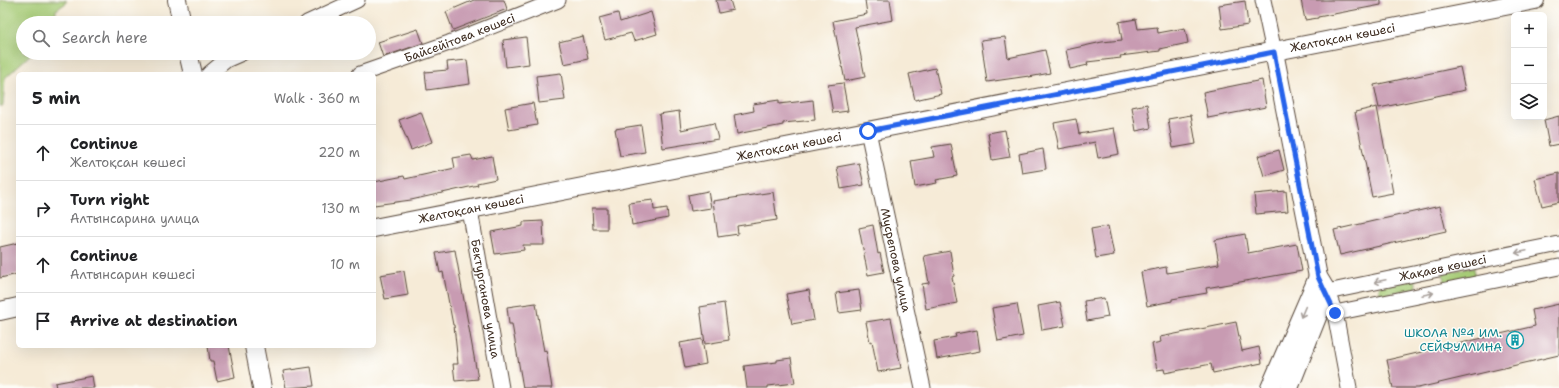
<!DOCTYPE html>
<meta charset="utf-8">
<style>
body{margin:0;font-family:"Shantell Sans",sans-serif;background:#f6f6f6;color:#202124}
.controls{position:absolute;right:12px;top:12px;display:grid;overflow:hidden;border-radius:6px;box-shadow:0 4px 16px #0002}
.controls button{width:36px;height:36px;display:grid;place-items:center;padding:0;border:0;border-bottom:1px solid #e0e0e0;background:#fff;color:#202124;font:20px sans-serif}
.stop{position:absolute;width:12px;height:12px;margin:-9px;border:3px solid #2563eb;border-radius:50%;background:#fff}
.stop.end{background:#2563eb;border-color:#fff;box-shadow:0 1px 4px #0008}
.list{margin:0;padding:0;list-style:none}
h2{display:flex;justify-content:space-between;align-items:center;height:52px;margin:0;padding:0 16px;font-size:17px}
h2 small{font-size:13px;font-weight:400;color:#757577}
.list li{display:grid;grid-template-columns:26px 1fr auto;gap:12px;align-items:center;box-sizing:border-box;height:56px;padding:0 16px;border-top:1px solid #e0e0e0}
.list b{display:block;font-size:15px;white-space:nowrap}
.list p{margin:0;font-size:13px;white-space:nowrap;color:#757577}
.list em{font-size:13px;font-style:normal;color:#757577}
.icon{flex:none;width:22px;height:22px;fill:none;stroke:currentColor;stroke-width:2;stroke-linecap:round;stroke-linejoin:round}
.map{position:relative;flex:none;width:1559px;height:388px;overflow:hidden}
.search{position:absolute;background:#fff;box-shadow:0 4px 16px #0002;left:16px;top:16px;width:360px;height:44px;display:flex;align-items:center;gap:10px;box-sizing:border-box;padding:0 14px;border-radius:22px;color:#757577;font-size:15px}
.panel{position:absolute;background:#fff;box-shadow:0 4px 16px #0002;left:16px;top:72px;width:360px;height:276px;border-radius:6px}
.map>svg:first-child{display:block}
.green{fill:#a6cb76;stroke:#707a4a}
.building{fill:#c89bb2}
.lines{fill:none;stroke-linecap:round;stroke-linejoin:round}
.minor-casing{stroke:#57473a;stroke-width:17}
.tertiary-casing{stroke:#57473a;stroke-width:20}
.minor{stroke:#fff;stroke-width:15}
.tertiary{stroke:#fff;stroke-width:18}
.oneway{stroke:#a79f9a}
.route{stroke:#2563eb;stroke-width:5}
.labels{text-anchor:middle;stroke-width:3;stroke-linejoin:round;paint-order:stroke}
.street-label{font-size:12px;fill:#3b2a1e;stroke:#fdfcf7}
.culture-label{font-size:12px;fill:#0d838f;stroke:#fdfcf7;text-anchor:end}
</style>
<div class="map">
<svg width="1559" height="388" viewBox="0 0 1559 388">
<rect width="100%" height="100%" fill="#fdfcf7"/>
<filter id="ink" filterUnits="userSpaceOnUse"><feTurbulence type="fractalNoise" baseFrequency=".025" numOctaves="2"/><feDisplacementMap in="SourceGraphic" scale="8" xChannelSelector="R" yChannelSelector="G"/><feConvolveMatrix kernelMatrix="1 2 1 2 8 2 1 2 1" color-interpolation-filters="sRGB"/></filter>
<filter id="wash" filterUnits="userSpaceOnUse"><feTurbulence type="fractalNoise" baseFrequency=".012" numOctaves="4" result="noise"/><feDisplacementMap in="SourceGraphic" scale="16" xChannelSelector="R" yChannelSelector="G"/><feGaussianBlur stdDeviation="0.9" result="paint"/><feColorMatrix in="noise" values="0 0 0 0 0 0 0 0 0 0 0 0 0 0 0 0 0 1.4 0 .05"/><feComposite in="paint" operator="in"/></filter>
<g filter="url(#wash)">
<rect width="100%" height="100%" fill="#f6ebd7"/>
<!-- green -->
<g class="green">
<path d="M 0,0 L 66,0 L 66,3 L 56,10 L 55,23 L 23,23 L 23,53 L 32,53 L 5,78 L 3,106 L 0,106 Z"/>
<path d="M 1474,267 L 1475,276 L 1444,282 L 1443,273 Z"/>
<path d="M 1415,279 L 1417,288 L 1380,295 L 1379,286 Z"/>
</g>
<g id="blocks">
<!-- building -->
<g class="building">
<path d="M 474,0 L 504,0 L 507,9 L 453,30 L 446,12 Z"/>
<path d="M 716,0 L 730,0 L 733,10 L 719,13 Z"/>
<path d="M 865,0 L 890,0 L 893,20 L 855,27 L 865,77 L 845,81 L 833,21 L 867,14 Z"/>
<path d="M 1301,0 L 1381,0 L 1381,5 L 1318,17 L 1318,18 L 1305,20 Z"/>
<path d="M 1245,1 L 1248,25 L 1222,29 L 1219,5 Z"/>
<path d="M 651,12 L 657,34 L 634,41 L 631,33 L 605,40 L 599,18 L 618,13 L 620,22 Z"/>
<path d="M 1136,19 L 1138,29 L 1157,27 L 1158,33 L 1185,28 L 1188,43 L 1160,49 L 1160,51 L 1120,56 L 1121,58 L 1087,62 L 1088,65 L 1070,69 L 1066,50 L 1102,42 L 1122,40 L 1119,22 Z"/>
<path d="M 418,29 L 423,43 L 383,57 L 378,42 Z"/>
<path d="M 583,36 L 588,59 L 564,64 L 559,42 Z"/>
<path d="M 526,37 L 529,64 L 506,67 L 503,40 Z"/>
<path d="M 1005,37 L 1008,58 L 1045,50 L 1050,73 L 1029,77 L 1029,76 L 987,82 L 981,40 Z"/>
<path d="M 467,60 L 470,84 L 427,90 L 425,72 L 448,70 L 447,62 Z"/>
<path d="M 1460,67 L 1465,90 L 1379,108 L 1374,85 Z"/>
<path d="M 935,68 L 941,94 L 915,100 L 909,74 Z"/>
<path d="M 561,73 L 565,100 L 539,103 L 536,76 Z"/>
<path d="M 1262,80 L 1266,107 L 1208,118 L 1203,92 Z"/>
<path d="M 843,83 L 848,111 L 833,113 L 828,85 Z"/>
<path d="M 779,100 L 779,104 L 813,100 L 815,120 L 783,123 L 783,125 L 737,134 L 734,115 L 754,111 L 753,104 Z"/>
<path d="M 533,103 L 537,125 L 509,130 L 505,108 Z"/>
<path d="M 1147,104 L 1151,128 L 1136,131 L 1132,107 Z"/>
<path d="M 1377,107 L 1393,193 L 1372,197 L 1355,112 Z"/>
<path d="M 679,111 L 681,130 L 714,123 L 718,139 L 663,148 L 659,114 Z"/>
<path d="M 421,112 L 432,142 L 411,150 L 399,120 Z"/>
<path d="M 1191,115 L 1196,144 L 1173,148 L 1168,119 Z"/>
<path d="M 1559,116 L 1559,144 L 1549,146 L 1544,120 Z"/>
<path d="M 1076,119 L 1079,134 L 1114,128 L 1119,154 L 1098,158 L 1095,142 L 1059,149 L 1054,123 Z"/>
<path d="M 641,125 L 645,152 L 620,156 L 615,129 Z"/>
<path d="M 1005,130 L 1010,157 L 992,160 L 988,133 Z"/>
<path d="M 951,144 L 957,176 L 936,180 L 937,183 L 915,187 L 911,161 L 934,157 L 932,147 Z"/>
<path d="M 1043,149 L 1046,169 L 1022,173 L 1019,154 Z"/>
<path d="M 1279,150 L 1284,170 L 1264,176 L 1258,156 Z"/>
<path d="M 471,155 L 473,160 L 492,156 L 496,179 L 477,183 L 478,185 L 411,200 L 374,205 L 374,182 L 404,176 L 405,179 L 455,168 L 453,158 Z"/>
<path d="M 859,163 L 864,185 L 841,189 L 837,167 Z"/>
<path d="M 1559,173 L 1559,202 L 1542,206 L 1535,179 Z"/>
<path d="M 708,191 L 711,208 L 691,211 L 688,195 Z"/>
<path d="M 1286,191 L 1288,211 L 1256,214 L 1254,194 Z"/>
<path d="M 773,192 L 777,220 L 737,226 L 738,234 L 718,237 L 713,201 Z"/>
<path d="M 653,200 L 654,210 L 667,208 L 668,218 L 632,225 L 629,203 Z"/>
<path d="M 1440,206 L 1446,231 L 1340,255 L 1334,230 Z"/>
<path d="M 592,208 L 607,208 L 607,229 L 593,229 Z"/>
<path d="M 543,221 L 544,245 L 523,245 L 524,250 L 495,254 L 491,232 L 523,226 L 523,222 Z"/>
<path d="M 873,225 L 878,254 L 880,253 L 884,272 L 868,275 L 859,228 Z"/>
<path d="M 1108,226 L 1114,255 L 1096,258 L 1091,229 Z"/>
<path d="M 1245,234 L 1248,253 L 1297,244 L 1302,271 L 1206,288 L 1207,293 L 1172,299 L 1172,301 L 1147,306 L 1141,272 L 1166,267 L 1167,273 L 1219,264 L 1215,240 Z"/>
<path d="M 18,243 L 18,274 L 0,278 L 0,247 Z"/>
<path d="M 455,250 L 478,379 L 455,381 L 453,364 L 458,364 L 454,325 L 453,325 L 443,272 L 440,273 L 436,253 Z"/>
<path d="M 950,251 L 954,276 L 952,277 L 957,303 L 926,309 L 922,284 L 929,283 L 924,256 Z"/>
<path d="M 404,271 L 408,295 L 385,299 L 380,275 Z"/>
<path d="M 809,290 L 814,320 L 792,324 L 786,294 Z"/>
<path d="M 859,290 L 862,310 L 839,313 L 836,293 Z"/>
<path d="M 1104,298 L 1108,317 L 1087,321 L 1084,301 Z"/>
<path d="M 1060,302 L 1065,326 L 1042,330 L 1038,306 Z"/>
<path d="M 536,303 L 540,329 L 544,351 L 546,350 L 552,388 L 523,388 L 512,324 L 509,324 L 507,307 Z"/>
<path d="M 724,303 L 729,340 L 705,344 L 700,307 Z"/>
<path d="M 1017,304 L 1023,336 L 998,341 L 992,308 Z"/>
<path d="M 1559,304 L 1559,355 L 1418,388 L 1393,388 L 1387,360 L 1535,326 L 1532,310 Z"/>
<path d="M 891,318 L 901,368 L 878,372 L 872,341 L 870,342 L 866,322 Z"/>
<path d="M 1236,322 L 1242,351 L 1259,347 L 1262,363 L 1213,373 L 1211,364 L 1165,373 L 1164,369 L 1157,370 L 1152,344 L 1161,342 L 1160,337 Z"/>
<path d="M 977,330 L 980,351 L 937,359 L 934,341 L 956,337 L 955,334 Z"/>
<path d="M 702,339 L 706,364 L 685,368 L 680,343 Z"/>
<path d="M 208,346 L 229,346 L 235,377 L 217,381 L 213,361 L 210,361 Z"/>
<path d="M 791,358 L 795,383 L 768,386 L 768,388 L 747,388 L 744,366 L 777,362 L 777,360 Z"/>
<path d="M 311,367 L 314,386 L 286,388 L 283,371 Z"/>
<path d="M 92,376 L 94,388 L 56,388 L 55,383 Z"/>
</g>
</g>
</g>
<g filter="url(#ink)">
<use href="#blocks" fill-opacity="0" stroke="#57473a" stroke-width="1"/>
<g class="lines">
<!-- minor casing -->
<g class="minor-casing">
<g id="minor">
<path d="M 1263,0 L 1274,52"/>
<path d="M 307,23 L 357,0"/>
<path d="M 209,74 L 226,60 L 242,53"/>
<path id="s1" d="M 360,74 L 449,43 L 558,0"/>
<path id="s2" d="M 868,131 L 923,388"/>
<path id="s3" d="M 470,210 L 501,388"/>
<path d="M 1335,313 L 1559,267"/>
<path id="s4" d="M 1349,388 L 1335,313 L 1327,292 L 1559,244"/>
</g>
</g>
<!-- tertiary casing -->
<g class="tertiary-casing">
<g id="tertiary">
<path d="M 177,0 L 182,23"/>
<path d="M 1274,52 L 1318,277 L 1327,292 L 1289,388"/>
<path d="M 188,53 L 193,74"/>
<path id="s5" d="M 374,228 L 1535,0"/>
<path d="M 0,311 L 18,307"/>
<path d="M 254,346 L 262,388"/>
<path d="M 1270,388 L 1318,277"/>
</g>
</g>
<!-- minor -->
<use href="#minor" class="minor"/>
<!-- tertiary -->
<use href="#tertiary" class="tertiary"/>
</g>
<!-- one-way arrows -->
<defs><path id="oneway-shaft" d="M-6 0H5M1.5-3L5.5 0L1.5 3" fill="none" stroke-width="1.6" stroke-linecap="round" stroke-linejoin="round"/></defs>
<g class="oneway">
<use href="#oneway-shaft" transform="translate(1521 252) rotate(168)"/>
<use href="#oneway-shaft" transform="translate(1380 281) rotate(168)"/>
<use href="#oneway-shaft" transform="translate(1428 294) rotate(-12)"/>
<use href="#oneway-shaft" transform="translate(1303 312) rotate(113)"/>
</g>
</g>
<g class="lines" filter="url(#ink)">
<!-- route -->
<path class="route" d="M 868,131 L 1274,52 L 1318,277 L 1335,313"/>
</g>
<!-- icons -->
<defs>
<g id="building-ring" transform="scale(0.9)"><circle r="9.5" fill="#fdfcf7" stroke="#0f9aa8" stroke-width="1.5"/><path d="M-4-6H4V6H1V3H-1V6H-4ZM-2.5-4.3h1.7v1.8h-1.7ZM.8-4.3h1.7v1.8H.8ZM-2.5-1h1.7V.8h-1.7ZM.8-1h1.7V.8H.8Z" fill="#0f9aa8"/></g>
</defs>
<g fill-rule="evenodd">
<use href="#building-ring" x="1515" y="340"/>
</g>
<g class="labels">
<!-- street labels -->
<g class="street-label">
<text dy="4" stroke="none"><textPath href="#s1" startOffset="106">Байсейітова көшесі</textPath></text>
<text dy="4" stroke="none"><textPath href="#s5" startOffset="987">Желтоқсан көшесі</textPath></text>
<text dy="4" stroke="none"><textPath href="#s5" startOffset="423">Желтоқсан көшесі</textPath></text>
<text dy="4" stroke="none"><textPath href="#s5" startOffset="99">Желтоқсан көшесі</textPath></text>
<text dy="4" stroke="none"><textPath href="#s2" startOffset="132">Мусрепова улица</textPath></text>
<text dy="4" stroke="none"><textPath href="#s4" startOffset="217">Жақаев көшесі</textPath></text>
<text dy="4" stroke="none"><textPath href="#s3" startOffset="90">Бектурганова улица</textPath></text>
</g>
<!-- culture labels -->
<g class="culture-label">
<text x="1502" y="337">ШКОЛА №4 ИМ.<tspan x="1502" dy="14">СЕЙФУЛЛИНА</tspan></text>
</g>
</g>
</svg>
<div class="controls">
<button>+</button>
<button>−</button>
<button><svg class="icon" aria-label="layers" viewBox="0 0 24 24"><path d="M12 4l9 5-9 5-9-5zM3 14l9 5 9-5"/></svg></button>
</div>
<div class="stop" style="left:868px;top:131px"></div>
<div class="stop end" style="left:1335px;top:313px"></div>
<div class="search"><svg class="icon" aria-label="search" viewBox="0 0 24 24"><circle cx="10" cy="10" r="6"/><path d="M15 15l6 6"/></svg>Search here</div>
<section class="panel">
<h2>5 min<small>Walk · 360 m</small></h2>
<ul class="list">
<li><svg class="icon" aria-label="ahead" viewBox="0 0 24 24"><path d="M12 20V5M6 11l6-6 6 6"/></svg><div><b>Continue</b><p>Желтоқсан көшесі</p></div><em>220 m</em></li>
<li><svg class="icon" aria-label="right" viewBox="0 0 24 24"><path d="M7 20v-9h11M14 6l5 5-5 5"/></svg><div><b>Turn right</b><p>Алтынсарина улица</p></div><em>130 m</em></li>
<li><svg class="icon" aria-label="ahead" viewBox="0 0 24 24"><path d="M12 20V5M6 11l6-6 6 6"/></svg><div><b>Continue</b><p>Алтынсарин көшесі</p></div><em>10 m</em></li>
<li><svg class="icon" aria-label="arrive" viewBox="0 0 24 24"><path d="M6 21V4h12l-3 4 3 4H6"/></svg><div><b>Arrive at destination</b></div></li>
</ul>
</section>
</div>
